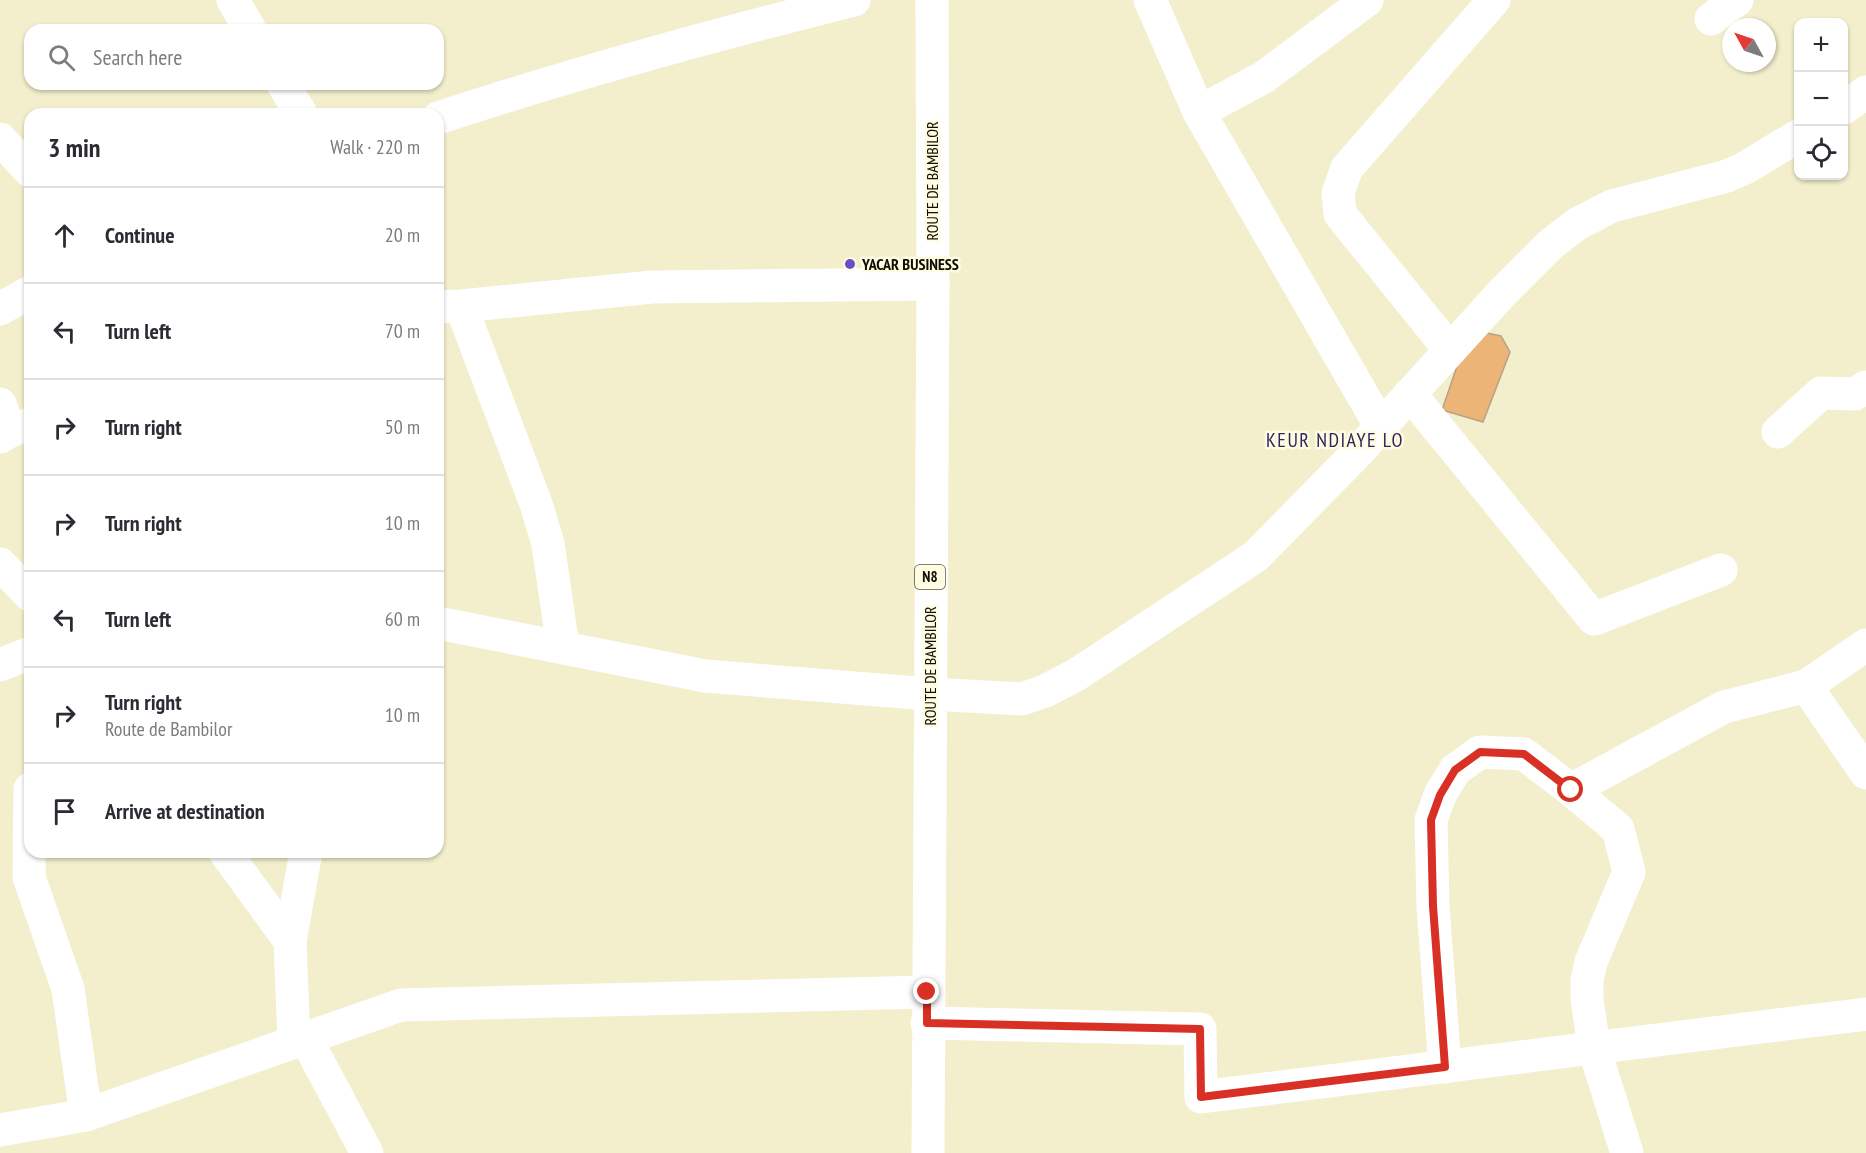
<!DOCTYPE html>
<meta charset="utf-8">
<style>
body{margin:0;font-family:"PT Sans Narrow",sans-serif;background:#f2f2f3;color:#2b2b33}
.controls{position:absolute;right:18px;top:18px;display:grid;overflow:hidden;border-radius:12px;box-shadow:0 2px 4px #0004}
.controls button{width:54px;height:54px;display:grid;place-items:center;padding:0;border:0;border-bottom:2px solid #e1e1e2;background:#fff;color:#2b2b33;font:30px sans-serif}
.compass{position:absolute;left:1722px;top:18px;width:54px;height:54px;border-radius:50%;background:#fff;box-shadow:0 2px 4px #0004;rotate:310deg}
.stop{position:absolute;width:18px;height:18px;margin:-14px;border:4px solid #d93025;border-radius:50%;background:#fff}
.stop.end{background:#d93025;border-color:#fff;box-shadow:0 2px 6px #0008}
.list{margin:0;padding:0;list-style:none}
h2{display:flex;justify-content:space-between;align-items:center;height:78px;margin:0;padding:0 24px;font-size:26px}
h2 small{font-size:20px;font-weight:400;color:#7c7c81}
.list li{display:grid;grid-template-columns:39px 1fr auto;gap:18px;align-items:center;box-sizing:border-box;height:96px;padding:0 24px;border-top:2px solid #e1e1e2}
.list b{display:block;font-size:22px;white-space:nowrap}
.list p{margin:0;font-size:20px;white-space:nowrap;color:#7c7c81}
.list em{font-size:20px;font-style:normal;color:#7c7c81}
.icon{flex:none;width:33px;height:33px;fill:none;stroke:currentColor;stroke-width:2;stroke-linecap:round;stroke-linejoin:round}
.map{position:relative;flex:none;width:1866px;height:1153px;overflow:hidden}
.search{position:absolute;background:#fff;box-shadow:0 2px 4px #0004;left:24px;top:24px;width:420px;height:66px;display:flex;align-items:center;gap:15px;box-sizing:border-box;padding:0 21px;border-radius:18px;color:#7c7c81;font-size:22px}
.panel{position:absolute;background:#fff;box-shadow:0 2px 4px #0004;left:24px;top:108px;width:420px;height:750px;border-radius:18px}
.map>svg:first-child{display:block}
.building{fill:#ecb477;stroke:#b9a188;stroke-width:1.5}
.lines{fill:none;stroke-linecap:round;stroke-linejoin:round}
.street{stroke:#fff;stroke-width:33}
.primary{stroke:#fff;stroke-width:33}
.route{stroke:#d93025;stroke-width:8}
.poi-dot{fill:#6a4ec8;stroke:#fffce1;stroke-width:2}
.labels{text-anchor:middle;stroke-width:5;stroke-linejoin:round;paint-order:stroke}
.shield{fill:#fffce1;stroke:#575546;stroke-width:1.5}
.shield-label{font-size:15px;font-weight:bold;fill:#0f0e04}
.street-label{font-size:16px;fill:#0f0e04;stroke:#fffce1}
.poi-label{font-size:16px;font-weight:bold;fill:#0f0e04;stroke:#fffce1;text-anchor:start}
.quarter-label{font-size:20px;letter-spacing:1.5px;fill:#322560;stroke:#fffce1}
</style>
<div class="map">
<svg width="1866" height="1153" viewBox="0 0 1866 1153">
<rect width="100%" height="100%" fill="#f3efcd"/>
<!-- building -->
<path class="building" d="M 1482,332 L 1501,336 L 1510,352 L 1483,422 L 1442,410 L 1465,343 Z"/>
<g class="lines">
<!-- street -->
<g class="street">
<path d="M 233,0 L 250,30"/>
<path d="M 1150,0 L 1199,112 L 1381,427"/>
<path d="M 1711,19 L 1737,0"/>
<path d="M 283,84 L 301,114"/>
<path d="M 1844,108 L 1866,92"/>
<path d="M 1199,112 L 1264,77 L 1367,0"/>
<path d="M 438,118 C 575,73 714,35 854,0"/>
<path d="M 0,139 L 30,171"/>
<path d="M 461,306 L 536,504 L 548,544 L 563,647"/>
<path d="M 438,307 L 461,306 L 652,287 L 933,284"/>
<path d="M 0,309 L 30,292"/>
<path d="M 1450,350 L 1340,214 L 1338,193 L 1347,168 L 1494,0"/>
<path d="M 1410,394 L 1594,619 L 1721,570"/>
<path d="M 0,404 L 10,431"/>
<path d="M 1778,432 L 1821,393 L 1855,394 L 1866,387"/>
<path d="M 0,437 L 10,431 L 30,424"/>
<path d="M 0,564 L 30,595"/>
<path d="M 438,623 L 705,676 L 929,694 L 1022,699 L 1045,691 L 1076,675 L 1256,556 L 1357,453 L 1501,294 L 1551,244 L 1577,224 L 1612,206 L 1727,176 L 1745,168 L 1798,136"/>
<path d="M 0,665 L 30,653"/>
<path d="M 1806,686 L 1866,773"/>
<path d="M 30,789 L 29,877 L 68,989 L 86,1115"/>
<path d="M 1571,790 L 1724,707 L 1806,686 L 1866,645"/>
<path d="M 225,852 L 290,941"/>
<path d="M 927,1023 L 1200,1029 L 1201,1097 L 1866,1014"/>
<path d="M 305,1037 L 367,1153"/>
<path d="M 294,1041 L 290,941 L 306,852"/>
<path d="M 1445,1067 L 1433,906 L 1431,820 L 1440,795 L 1455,770 L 1480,752 L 1524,754 L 1571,790 L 1618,829 L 1629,872 L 1591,962 L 1587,980 L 1587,999 L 1594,1048 L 1627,1153"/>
<path d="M 0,1130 L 86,1115 L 401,1005 L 927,992"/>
</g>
<!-- primary -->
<path class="primary" d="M 928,1153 L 933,284 L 932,0"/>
</g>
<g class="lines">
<!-- route -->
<path class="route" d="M 927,992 L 927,1023 L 1200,1029 L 1201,1097 L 1445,1067 L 1433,906 L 1431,820 L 1440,795 L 1455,770 L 1480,752 L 1524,754 L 1571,790"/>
</g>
<!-- markers -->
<circle class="poi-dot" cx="850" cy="264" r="6"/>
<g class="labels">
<!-- shield labels -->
<rect class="shield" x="915" y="565" width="30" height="24" rx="4.5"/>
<g class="shield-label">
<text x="930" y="582">N8</text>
</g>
<!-- street labels -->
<g class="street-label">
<text transform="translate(932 181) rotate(-90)" y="6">ROUTE DE BAMBILOR</text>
<text transform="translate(930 666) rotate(-90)" y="6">ROUTE DE BAMBILOR</text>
</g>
<!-- poi labels -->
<g class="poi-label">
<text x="862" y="270">YACAR BUSINESS</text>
</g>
<!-- quarter labels -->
<g class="quarter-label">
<text x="1335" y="447">KEUR NDIAYE LO</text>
</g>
</g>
</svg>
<div class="controls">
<button>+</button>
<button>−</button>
<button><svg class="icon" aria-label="locate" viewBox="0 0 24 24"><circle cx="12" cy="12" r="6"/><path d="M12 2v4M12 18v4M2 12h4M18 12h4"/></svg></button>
</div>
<svg class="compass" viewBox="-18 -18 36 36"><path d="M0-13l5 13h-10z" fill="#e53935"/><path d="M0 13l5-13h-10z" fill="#7c7c81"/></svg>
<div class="stop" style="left:1571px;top:790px"></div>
<div class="stop end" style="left:927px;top:992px"></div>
<div class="search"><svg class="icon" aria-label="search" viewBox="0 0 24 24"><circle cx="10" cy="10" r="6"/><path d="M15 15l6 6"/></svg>Search here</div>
<section class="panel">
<h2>3 min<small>Walk · 220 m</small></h2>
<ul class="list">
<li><svg class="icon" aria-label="ahead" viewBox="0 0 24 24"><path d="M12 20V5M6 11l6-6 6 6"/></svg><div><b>Continue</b></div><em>20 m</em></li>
<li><svg class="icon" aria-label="left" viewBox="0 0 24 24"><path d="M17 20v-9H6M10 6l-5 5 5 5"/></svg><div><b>Turn left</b></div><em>70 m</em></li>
<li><svg class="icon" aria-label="right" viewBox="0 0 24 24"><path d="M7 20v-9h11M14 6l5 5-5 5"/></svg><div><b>Turn right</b></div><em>50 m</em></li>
<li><svg class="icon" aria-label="right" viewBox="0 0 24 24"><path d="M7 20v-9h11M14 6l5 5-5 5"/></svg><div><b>Turn right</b></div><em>10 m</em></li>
<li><svg class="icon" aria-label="left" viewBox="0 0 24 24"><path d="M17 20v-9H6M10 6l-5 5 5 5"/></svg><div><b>Turn left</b></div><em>60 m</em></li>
<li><svg class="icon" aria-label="right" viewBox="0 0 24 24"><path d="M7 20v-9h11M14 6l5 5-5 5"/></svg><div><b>Turn right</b><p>Route de Bambilor</p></div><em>10 m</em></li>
<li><svg class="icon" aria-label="arrive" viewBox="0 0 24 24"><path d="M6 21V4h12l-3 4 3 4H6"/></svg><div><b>Arrive at destination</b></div></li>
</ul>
</section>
</div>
